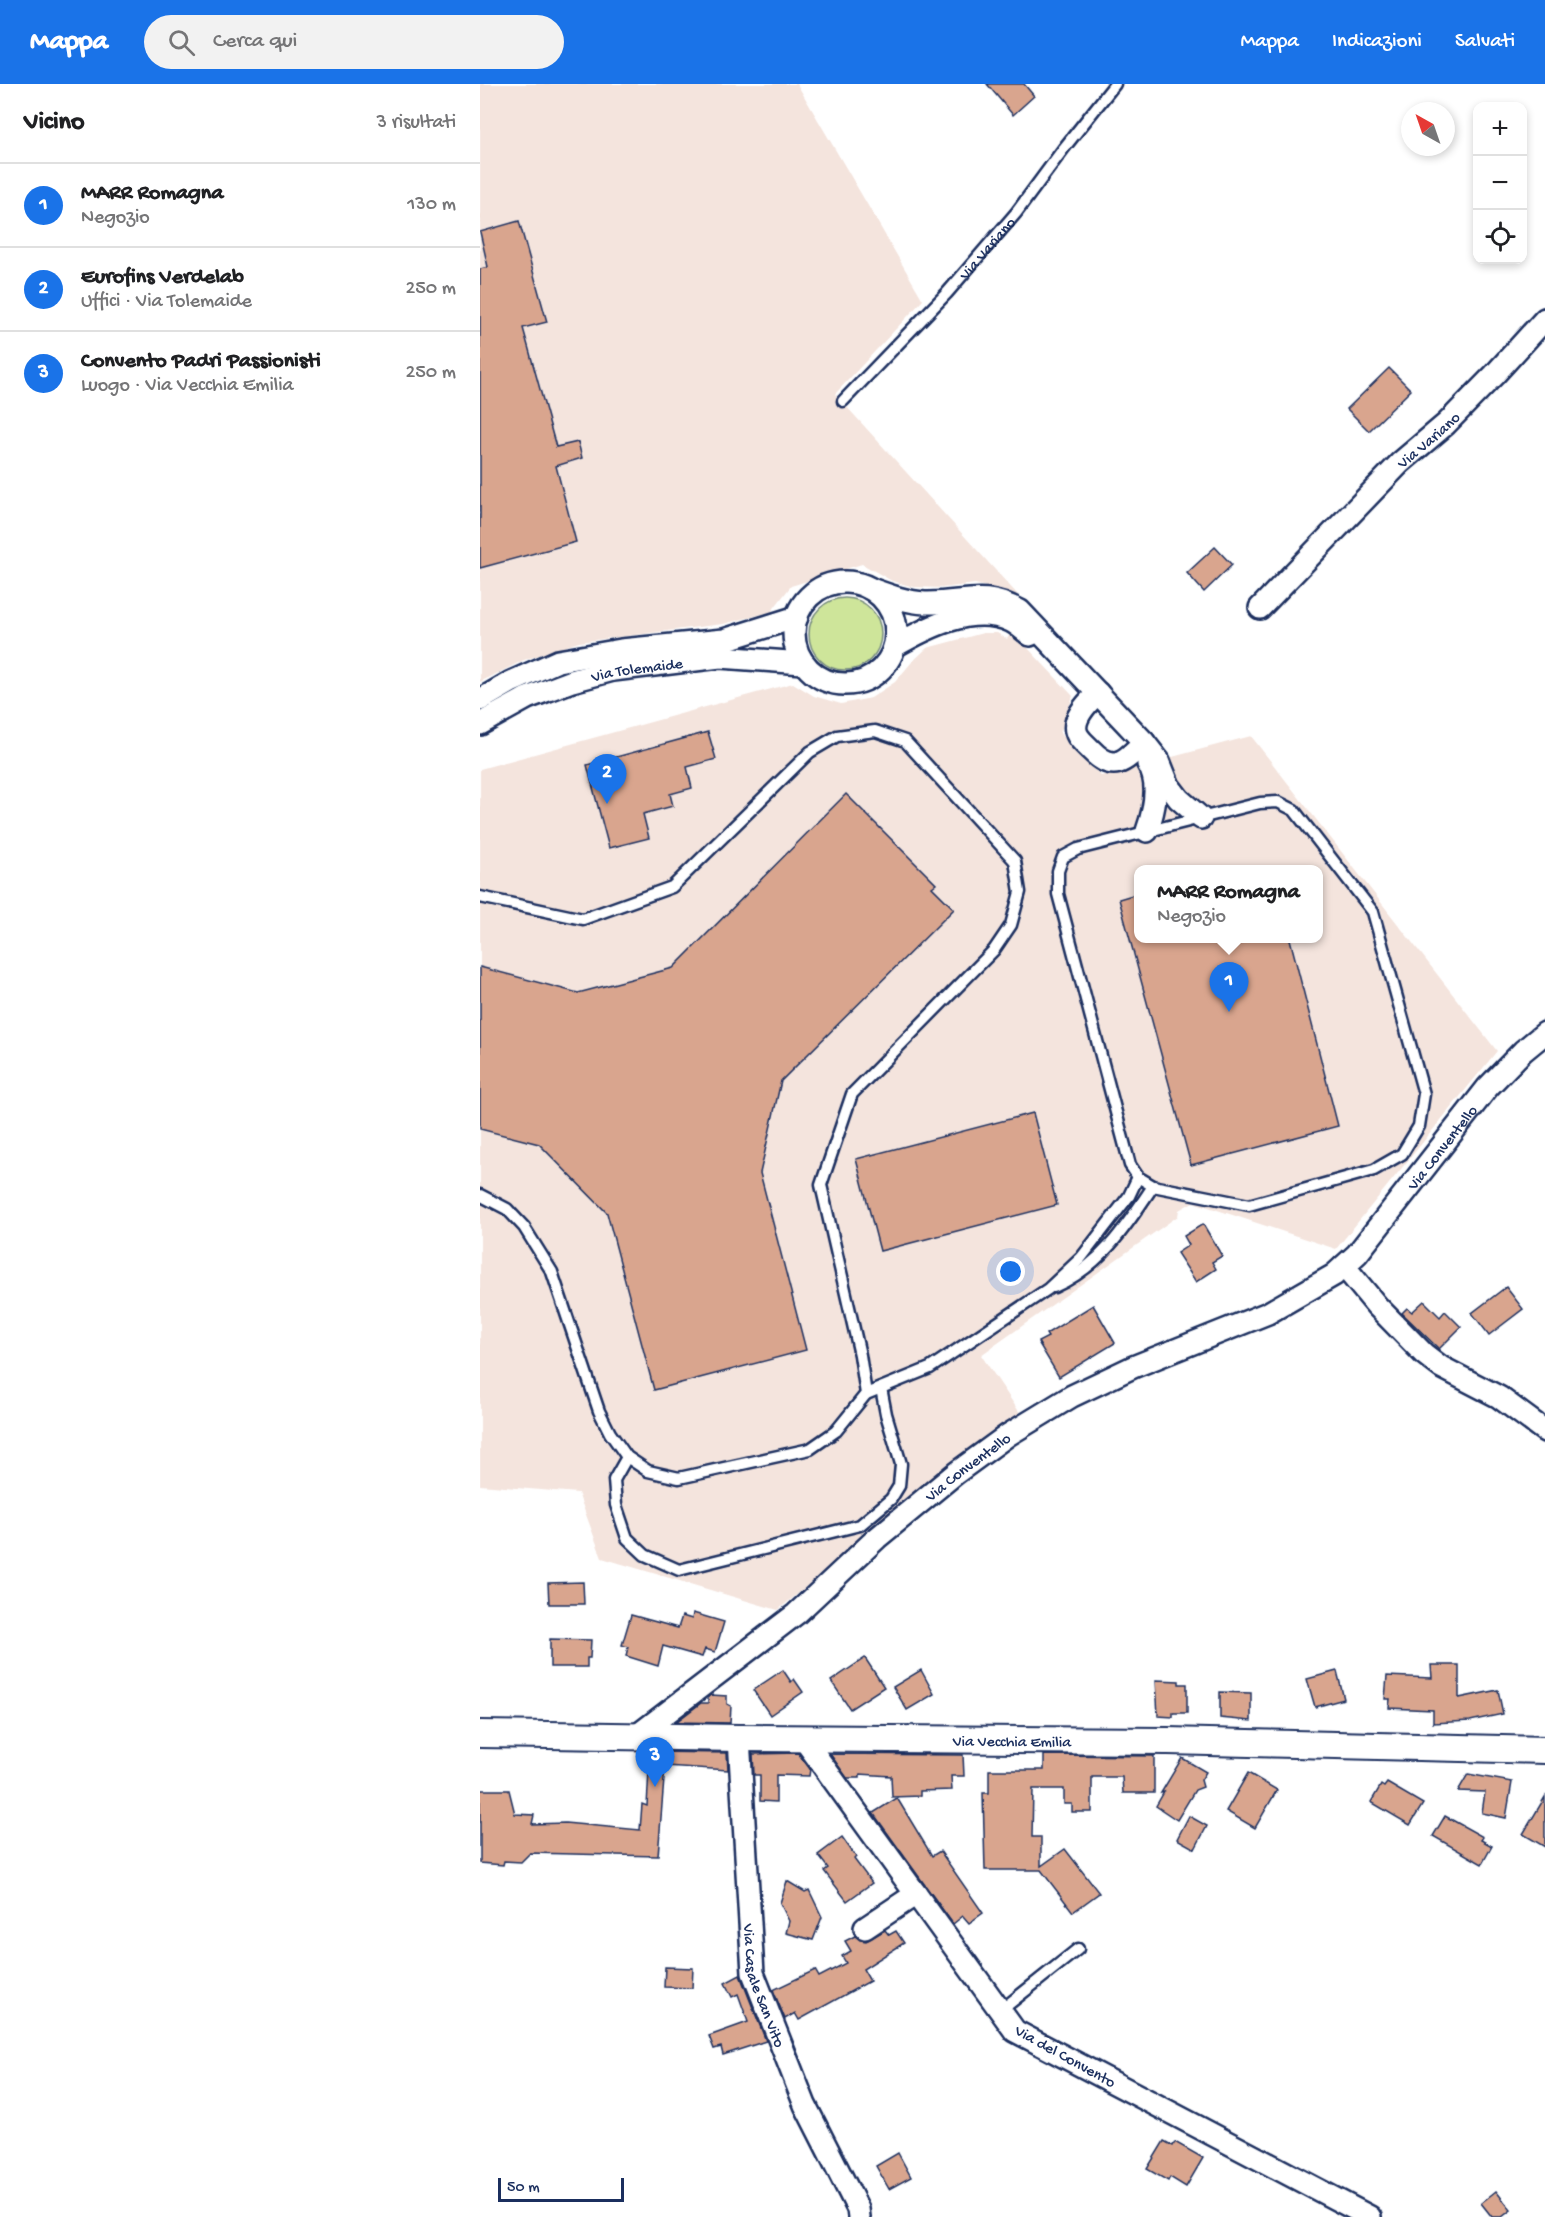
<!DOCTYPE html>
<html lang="it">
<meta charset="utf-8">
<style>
body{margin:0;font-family:"Gochi Hand",sans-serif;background:#f2f2f2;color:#202124}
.controls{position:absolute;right:18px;top:18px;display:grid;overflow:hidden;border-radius:12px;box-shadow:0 3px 9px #0003}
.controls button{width:54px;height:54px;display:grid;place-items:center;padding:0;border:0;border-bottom:2px solid #e0e0e0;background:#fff;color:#202124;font:30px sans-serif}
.compass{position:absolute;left:921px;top:18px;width:54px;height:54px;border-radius:50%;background:#fff;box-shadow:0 3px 9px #0003;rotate:320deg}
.scale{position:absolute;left:18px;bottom:15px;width:126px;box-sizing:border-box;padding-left:6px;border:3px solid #1b2f5e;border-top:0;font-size:16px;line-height:21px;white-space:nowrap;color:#1b2f5e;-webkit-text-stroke:4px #fff;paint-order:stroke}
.you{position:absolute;left:531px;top:1188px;width:21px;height:21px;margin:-15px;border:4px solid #fff;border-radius:50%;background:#1a73e8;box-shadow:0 0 0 9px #1a73e833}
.badge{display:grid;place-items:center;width:39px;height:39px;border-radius:50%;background:#1a73e8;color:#fff;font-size:20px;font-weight:700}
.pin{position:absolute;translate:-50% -50px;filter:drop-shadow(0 2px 3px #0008)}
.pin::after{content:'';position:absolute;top:32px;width:21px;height:18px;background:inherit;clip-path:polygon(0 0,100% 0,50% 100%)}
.popup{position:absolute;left:654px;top:781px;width:189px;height:78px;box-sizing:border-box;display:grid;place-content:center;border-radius:12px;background:#fff;filter:drop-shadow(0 2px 4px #0005);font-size:20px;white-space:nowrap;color:#757577}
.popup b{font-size:22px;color:#202124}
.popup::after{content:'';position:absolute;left:50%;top:100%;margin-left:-12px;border:12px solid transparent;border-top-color:#fff}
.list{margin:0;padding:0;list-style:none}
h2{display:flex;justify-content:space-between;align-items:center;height:78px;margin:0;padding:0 24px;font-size:26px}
h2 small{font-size:20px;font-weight:400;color:#757577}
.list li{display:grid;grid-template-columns:39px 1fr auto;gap:18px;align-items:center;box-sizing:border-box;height:84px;padding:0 24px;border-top:2px solid #e0e0e0}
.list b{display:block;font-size:22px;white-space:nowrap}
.list p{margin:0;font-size:20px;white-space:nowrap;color:#757577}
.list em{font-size:20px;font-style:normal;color:#757577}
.icon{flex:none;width:33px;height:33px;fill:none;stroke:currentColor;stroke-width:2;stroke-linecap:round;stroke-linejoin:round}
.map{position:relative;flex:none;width:1065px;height:2133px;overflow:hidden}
header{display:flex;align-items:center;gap:36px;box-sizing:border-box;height:84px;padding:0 30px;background:#1a73e8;color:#fff}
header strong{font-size:28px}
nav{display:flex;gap:33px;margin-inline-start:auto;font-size:21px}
.search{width:420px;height:54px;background:#f2f2f2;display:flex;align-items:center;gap:15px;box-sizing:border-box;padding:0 21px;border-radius:33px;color:#757577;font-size:22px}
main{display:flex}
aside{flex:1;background:#fff}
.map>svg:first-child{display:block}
.built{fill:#f4e4dd;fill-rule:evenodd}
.green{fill:#cee59a;stroke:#748a7c;stroke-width:1.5}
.building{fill:#d9a58e;stroke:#1b2f5e;stroke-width:1.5}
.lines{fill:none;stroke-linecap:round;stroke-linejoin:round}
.service-casing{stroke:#1b2f5e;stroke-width:15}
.minor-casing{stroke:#1b2f5e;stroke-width:26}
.tertiary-casing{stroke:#1b2f5e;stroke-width:30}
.service{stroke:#fff;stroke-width:10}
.minor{stroke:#fff;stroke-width:21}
.tertiary{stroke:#fff;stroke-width:26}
.labels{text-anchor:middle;stroke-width:6;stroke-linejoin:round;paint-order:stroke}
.street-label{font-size:16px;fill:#1b2f5e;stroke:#fff}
</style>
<header>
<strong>Mappa</strong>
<div class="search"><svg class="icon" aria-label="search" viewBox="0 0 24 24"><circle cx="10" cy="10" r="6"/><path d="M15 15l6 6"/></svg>Cerca qui</div>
<nav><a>Mappa</a><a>Indicazioni</a><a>Salvati</a></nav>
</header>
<main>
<aside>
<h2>Vicino<small>3 risultati</small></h2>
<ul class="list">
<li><span class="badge">1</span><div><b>MARR Romagna</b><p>Negozio</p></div><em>130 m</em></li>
<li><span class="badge">2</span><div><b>Eurofins Verdelab</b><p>Uffici · Via Tolemaide</p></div><em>250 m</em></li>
<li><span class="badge">3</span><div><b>Convento Padri Passionisti</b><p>Luogo · Via Vecchia Emilia</p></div><em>250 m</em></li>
</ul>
</aside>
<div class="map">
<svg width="1065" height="2133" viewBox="0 0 1065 2133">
<rect width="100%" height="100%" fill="#fff"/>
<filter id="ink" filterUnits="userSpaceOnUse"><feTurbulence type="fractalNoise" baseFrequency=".0167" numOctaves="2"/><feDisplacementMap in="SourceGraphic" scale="12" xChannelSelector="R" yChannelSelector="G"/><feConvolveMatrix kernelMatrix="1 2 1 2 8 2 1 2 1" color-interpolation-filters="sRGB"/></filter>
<g filter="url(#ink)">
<!-- built -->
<g class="built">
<path d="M 0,0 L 317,0 L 443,216 L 355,310 L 538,511 L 495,500 L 462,504 L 434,503 L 412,497 L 382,480 L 311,502 L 291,528 L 243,540 L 99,558 L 44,576 L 0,598 Z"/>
<path d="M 503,549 L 517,549 L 527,555 L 530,550 L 546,562 L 593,612 L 580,649 L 621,692 L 771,652 L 1017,967 L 856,1165 L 713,1118 L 699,1126 L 698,1132 L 501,1271 L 542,1332 L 484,1373 L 298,1526 L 122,1474 L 98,1409 L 0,1401 L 0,685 L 313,599 L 334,612 L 361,620 L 391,614 L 415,598 L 431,579 L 447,564 ZM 659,786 L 839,786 L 839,854 L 659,854 Z"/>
</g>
<!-- green -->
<circle class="green" cx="365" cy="550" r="36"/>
<!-- building -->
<g class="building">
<path d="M 507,0 L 544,0 L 554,12 L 533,31 Z"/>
<path d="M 39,137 L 67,238 L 43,244 L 76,363 L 98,358 L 102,374 L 76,382 L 96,458 L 0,484 L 0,185 L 8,183 L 0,148 Z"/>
<path d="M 909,284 L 931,306 L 889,347 L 867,325 Z"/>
<path d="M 735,463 L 752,481 L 724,508 L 707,489 Z"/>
<path d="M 228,648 L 236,675 L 207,683 L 212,704 L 190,710 L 193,722 L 163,730 L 169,754 L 129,764 L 107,681 Z"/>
<path d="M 366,710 L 456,800 L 452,803 L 474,825 L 301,997 L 280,1089 L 326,1266 L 174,1306 L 127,1129 L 59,1060 L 0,1045 L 0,883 L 98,909 L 193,884 Z"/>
<path d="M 659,809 L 659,855 L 810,855 L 858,1042 L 711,1081 L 639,815 Z"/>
<path d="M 553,1029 L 577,1121 L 400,1167 L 376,1075 Z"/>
<path d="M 723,1140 L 742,1172 L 732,1178 L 736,1185 L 716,1198 L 697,1169 L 709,1161 L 704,1152 Z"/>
<path d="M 1026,1203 L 1043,1225 L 1009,1251 L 992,1229 Z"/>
<path d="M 944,1217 L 960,1233 L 965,1227 L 981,1243 L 959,1265 L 922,1229 L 927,1224 L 932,1228 Z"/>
<path d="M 613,1221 L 635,1259 L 579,1293 L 558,1258 L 568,1253 L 566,1250 Z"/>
<path d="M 103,1498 L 104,1520 L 69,1520 L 68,1499 Z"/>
<path d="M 213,1529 L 244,1538 L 235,1568 L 225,1565 L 222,1573 L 183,1562 L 178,1582 L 146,1572 L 148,1563 L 142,1561 L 151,1531 L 198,1544 L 202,1532 L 212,1535 Z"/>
<path d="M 70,1555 L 111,1556 L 110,1574 L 107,1574 L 107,1583 L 70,1583 Z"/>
<path d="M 385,1574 L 404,1603 L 370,1625 L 351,1597 Z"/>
<path d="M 951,1581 L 979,1581 L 979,1614 L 1018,1606 L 1023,1630 L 990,1637 L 953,1639 L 953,1626 L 909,1624 L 910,1615 L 905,1615 L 907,1592 L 952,1594 Z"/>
<path d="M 303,1586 L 311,1598 L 314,1595 L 323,1608 L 290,1631 L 273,1606 Z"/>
<path d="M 441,1586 L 454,1610 L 427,1626 L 413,1603 Z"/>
<path d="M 857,1587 L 864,1615 L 835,1623 L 827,1595 Z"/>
<path d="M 676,1596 L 699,1597 L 699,1600 L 707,1600 L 707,1629 L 693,1629 L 693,1633 L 678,1632 Z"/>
<path d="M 740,1608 L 771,1609 L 771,1637 L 740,1634 Z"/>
<path d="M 231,1611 L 247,1612 L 247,1620 L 251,1622 L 250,1639 L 196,1638 L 221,1619 L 228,1619 L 228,1613 Z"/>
<path d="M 170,1668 L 247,1669 L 248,1686 L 185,1682 L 178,1772 L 50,1769 L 41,1778 L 24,1777 L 23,1781 L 0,1779 L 0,1706 L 29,1706 L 35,1730 L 54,1731 L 52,1740 L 85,1739 L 160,1746 L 162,1720 L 167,1722 Z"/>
<path d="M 318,1669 L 330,1685 L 329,1692 L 296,1691 L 296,1718 L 280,1717 L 280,1691 L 274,1691 L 273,1670 Z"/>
<path d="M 350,1670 L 483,1671 L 484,1692 L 471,1692 L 472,1706 L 440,1707 L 440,1712 L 412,1713 L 411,1692 L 380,1690 L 380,1694 L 367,1694 Z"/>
<path d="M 564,1671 L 674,1672 L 674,1709 L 643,1709 L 642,1693 L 612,1693 L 612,1728 L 592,1728 L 592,1720 L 584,1720 L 584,1705 L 553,1705 L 552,1753 L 561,1753 L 561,1782 L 585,1765 L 619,1809 L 593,1828 L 561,1786 L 505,1786 L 503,1709 L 509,1709 L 509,1686 L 564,1686 Z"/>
<path d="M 702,1674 L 726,1688 L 721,1696 L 723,1703 L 715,1706 L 697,1736 L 676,1722 L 684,1708 L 681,1709 Z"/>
<path d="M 768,1689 L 797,1706 L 775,1744 L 746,1727 Z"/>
<path d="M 988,1690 L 1032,1698 L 1026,1734 L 1002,1729 L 1005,1708 L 978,1707 Z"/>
<path d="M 907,1699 L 943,1720 L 930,1741 L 891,1718 L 901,1701 L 904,1703 Z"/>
<path d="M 1065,1713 L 1065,1763 L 1043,1750 Z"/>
<path d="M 417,1714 L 452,1772 L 460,1767 L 503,1829 L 489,1839 L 483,1832 L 473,1840 L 393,1729 Z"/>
<path d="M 709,1732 L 727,1742 L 715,1765 L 697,1755 Z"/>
<path d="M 965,1732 L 1003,1753 L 1001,1756 L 1012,1762 L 1002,1780 L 953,1752 Z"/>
<path d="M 362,1753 L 376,1773 L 374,1775 L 392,1799 L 367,1817 L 344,1787 L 348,1784 L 338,1771 Z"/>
<path d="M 307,1797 L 325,1808 L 329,1806 L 342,1833 L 333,1856 L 306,1849 L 309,1837 L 300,1819 Z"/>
<path d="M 405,1846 L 409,1851 L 416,1847 L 424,1859 L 383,1885 L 390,1897 L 319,1936 L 315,1929 L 305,1935 L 293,1906 L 335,1886 L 339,1893 L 366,1879 L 362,1872 L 371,1867 L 365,1857 L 375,1852 L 380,1856 L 386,1857 Z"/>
<path d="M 185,1883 L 213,1884 L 212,1904 L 184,1903 Z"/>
<path d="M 260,1891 L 286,1957 L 243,1971 L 241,1963 L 234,1965 L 229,1952 L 268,1938 L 258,1910 L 252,1913 L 245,1899 Z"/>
<path d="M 684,2057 L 693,2062 L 695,2058 L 723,2074 L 706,2103 L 690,2093 L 688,2097 L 667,2085 Z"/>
<path d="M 418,2069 L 431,2093 L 409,2105 L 396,2082 Z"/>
<path d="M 1016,2107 L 1031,2126 L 1022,2133 L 1012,2133 L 1001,2119 Z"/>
</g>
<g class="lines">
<!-- service casing -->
<g class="service-casing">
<g id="service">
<path id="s1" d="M 363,317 L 467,209 L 536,129 L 584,64 L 635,0"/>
<path d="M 798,718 L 814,726 L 893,828 L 944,1010 L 939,1042 L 922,1070 L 894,1086 L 769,1121 L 673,1102 L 658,1093 L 650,1081 L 578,810 L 578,787 L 583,773 L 598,765 L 780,719 Z"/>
<path d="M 0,813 L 103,835 L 192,803 L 330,668 L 357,652 L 395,647 L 425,657 L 535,777 L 540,808 L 531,841 L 514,866 L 372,1010 L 341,1101 L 380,1271 L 386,1310 L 356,1347 L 330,1365 L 199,1394 L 168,1387 L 147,1373 L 130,1349 L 119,1327 L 72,1188 L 44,1143 L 27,1125 L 0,1111"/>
<path d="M 574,1203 C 620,1183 646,1143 673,1102"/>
<path d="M 386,1310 L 450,1284 L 568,1205 L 601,1174 L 649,1112 L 658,1093"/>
<path d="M 147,1373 L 134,1396 L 136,1421 L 147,1454 L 165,1471 L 199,1486 L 380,1441 L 411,1415 L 419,1402 L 421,1380 L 406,1330 L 401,1304"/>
<path d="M 520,1927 L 598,1865"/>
</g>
</g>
<!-- minor casing -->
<g class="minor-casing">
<g id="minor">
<circle cx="365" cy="549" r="51"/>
<path d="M 391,505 C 408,511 426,518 445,519 C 485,520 502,506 540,527 L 664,658 L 679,677 L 689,702 L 699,715 L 721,734"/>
<path id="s2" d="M 780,524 L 920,379 L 966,340 L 1014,291 L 1065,235"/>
<path d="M 415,562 C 448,543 492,520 531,537 C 537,540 544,546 550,551"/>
<path d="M 618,609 C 608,618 589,637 598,652 C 601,657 607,662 611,666 C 634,690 645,677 664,658"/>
<path d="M 0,616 L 31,598 L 78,577 L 141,566 L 244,556 L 317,533"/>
<path id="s3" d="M 0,640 L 47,614 L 92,597 L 133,586 L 240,573 L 323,579"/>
<path d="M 667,747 C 674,727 681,700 668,680"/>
<path d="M 864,1182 L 897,1222 L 944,1270 L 961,1283 L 1019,1313 L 1065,1347"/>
<path id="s4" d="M 155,1653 L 316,1530 L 397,1454 L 476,1389 L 528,1351 L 592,1312 L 653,1283 L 788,1229 L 854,1191 L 877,1170 L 1008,1003 L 1043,967 L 1065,949"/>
<path id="s5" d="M 259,1654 L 273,1889 L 325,2021 L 378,2125 L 379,2133"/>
<path d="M 323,1654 L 535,1947 L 890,2133"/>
<path d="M 385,1844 L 436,1810"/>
</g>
</g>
<!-- tertiary casing -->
<g class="tertiary-casing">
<g id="tertiary">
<path id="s6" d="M 0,1650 L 259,1654 L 688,1657 L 1065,1666"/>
</g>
</g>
<!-- service -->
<use href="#service" class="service"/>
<!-- minor -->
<use href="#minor" class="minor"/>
<!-- tertiary -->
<use href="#tertiary" class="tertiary"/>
</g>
</g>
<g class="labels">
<!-- street labels -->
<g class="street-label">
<text dy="6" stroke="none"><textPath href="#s1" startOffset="210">Via Variano</textPath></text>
<text dy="6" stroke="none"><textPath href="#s2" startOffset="238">Via Variano</textPath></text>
<text dy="6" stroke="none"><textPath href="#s3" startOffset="168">Via Tolemaide</textPath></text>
<text dy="6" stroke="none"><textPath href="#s4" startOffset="1012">Via Conventello</textPath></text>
<text dy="6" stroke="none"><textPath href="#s4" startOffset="429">Via Conventello</textPath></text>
<text dy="6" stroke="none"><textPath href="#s6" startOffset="532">Via Vecchia Emilia</textPath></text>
<text dy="6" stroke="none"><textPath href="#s5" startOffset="250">Via Casale San Vito</textPath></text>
<text transform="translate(586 1971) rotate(29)" y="6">Via del Convento</text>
</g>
</g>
</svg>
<div class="controls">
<button>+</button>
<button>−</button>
<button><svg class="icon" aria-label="locate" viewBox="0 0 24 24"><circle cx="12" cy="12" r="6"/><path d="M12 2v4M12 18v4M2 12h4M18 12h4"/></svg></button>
</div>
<svg class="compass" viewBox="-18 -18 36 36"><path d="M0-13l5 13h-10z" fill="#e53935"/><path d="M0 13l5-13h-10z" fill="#757577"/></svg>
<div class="scale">50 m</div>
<div class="you"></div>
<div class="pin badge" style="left:749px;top:928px">1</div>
<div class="popup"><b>MARR Romagna</b>Negozio</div>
<div class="pin badge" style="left:127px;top:720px">2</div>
<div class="pin badge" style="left:175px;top:1703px">3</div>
</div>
</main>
